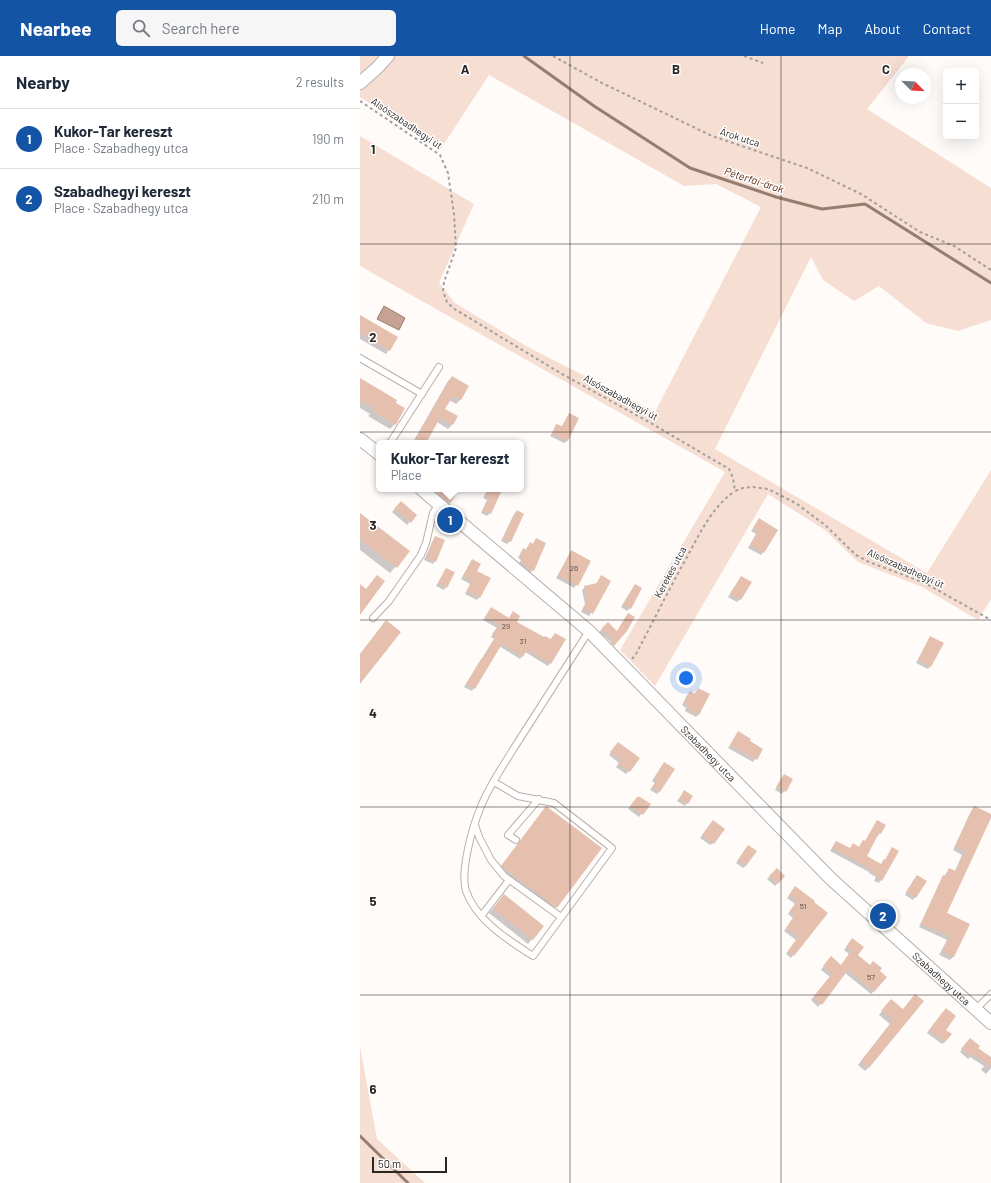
<!DOCTYPE html>
<meta charset="utf-8">
<style>
body{margin:0;font-family:Barlow,sans-serif;background:#f6f6f7;color:#1f2937}
.controls{position:absolute;right:12px;top:12px;display:grid;overflow:hidden;border-radius:6px;box-shadow:0 4px 16px #0002}
.controls button{width:36px;height:36px;display:grid;place-items:center;padding:0;border:0;border-bottom:1px solid #e0e1e3;background:#fff;color:#1f2937;font:20px sans-serif}
.compass{position:absolute;left:535px;top:12px;width:36px;height:36px;border-radius:50%;background:#fff;box-shadow:0 4px 16px #0002;rotate:114deg}
.scale{position:absolute;left:12px;bottom:10px;width:75px;box-sizing:border-box;padding-left:4px;border:2px solid #292624;border-top:0;font-size:11px;line-height:14px;white-space:nowrap;color:#292624;-webkit-text-stroke:3px #fff;paint-order:stroke}
.you{position:absolute;left:326px;top:622px;width:14px;height:14px;margin:-10px;border:3px solid #fff;border-radius:50%;background:#1a73e8;box-shadow:0 0 0 6px #1a73e833}
.badge{display:grid;place-items:center;width:26px;height:26px;border-radius:50%;background:#1354a5;color:#fff;font-size:13px;font-weight:700}
.pin{position:absolute;translate:-50% -50%;border:2px solid #fff;box-shadow:0 1px 4px #0006}
.popup{position:absolute;left:16px;top:384px;width:148px;height:52px;box-sizing:border-box;display:grid;place-content:center;border-radius:6px;background:#fff;filter:drop-shadow(0 1px 3px #0005);font-size:13px;white-space:nowrap;color:#747a83}
.popup b{font-size:15px;color:#1f2937}
.popup::after{content:'';position:absolute;left:50%;top:100%;margin-left:-8px;border:8px solid transparent;border-top-color:#fff}
.list{margin:0;padding:0;list-style:none}
h2{display:flex;justify-content:space-between;align-items:center;height:52px;margin:0;padding:0 16px;font-size:17px}
h2 small{font-size:13px;font-weight:400;color:#747a83}
.list li{display:grid;grid-template-columns:26px 1fr auto;gap:12px;align-items:center;box-sizing:border-box;height:60px;padding:0 16px;border-top:1px solid #e0e1e3}
.list b{display:block;font-size:15px;white-space:nowrap}
.list p{margin:0;font-size:13px;white-space:nowrap;color:#747a83}
.list em{font-size:13px;font-style:normal;color:#747a83}
.icon{flex:none;width:22px;height:22px;fill:none;stroke:currentColor;stroke-width:2;stroke-linecap:round;stroke-linejoin:round}
.map{position:relative;flex:none;width:631px;height:1127px;overflow:hidden}
header{display:flex;align-items:center;gap:24px;box-sizing:border-box;height:56px;padding:0 20px;background:#1354a5;color:#fff}
header strong{font-size:19px}
nav{display:flex;gap:22px;margin-inline-start:auto;font-size:14px}
.search{width:280px;height:36px;background:#f6f6f7;display:flex;align-items:center;gap:10px;box-sizing:border-box;padding:0 14px;border-radius:6px;color:#747a83;font-size:15px}
main{display:flex}
aside{flex:1;background:#fff}
.map>svg:first-child{display:block}
.green{fill:#f6ded3}
.water{fill:#c5a291;stroke:#967d70}
.shadow{fill:#0003}
.lines{fill:none;stroke-linecap:round;stroke-linejoin:round}
.stream{stroke:#967d70;stroke-width:3}
.building{fill:#e5c0af}
.service-casing{stroke:#bab0ab;stroke-width:8}
.minor-casing{stroke:#bab0ab;stroke-width:14}
.path{stroke:#a29f9d;stroke-width:2;stroke-dasharray:3 3;stroke-linecap:butt}
.service{stroke:#fff;stroke-width:6}
.minor{stroke:#fff;stroke-width:12}
.grid{fill:none;stroke:#292624;stroke-width:1;stroke-opacity:0.55}
.labels{text-anchor:middle;stroke-width:3;stroke-linejoin:round;paint-order:stroke}
.number-label{font-size:8px;fill:#584c47}
.street-label{font-size:10px;fill:#292624;stroke:#fff}
.water-label{font-size:11px;font-style:italic;fill:#5c2d14;stroke:#fff}
.grid-label{font-size:13px;text-anchor:middle;font-weight:bold;fill:#292624;stroke:#fff;stroke-width:3;stroke-linejoin:round;paint-order:stroke}
</style>
<header>
<strong>Nearbee</strong>
<div class="search"><svg class="icon" aria-label="search" viewBox="0 0 24 24"><circle cx="10" cy="10" r="6"/><path d="M15 15l6 6"/></svg>Search here</div>
<nav><a>Home</a><a>Map</a><a>About</a><a>Contact</a></nav>
</header>
<main>
<aside>
<h2>Nearby<small>2 results</small></h2>
<ul class="list">
<li><span class="badge">1</span><div><b>Kukor-Tar kereszt</b><p>Place · Szabadhegy utca</p></div><em>190 m</em></li>
<li><span class="badge">2</span><div><b>Szabadhegyi kereszt</b><p>Place · Szabadhegy utca</p></div><em>210 m</em></li>
</ul>
</aside>
<div class="map">
<svg width="631" height="1127" viewBox="0 0 631 1127">
<rect width="100%" height="100%" fill="#fffbf9"/>
<!-- green -->
<g class="green">
<path d="M 0,0 L 549,0 L 507,53 L 631,132 L 631,264 L 598,275 L 566,267 L 519,230 L 494,245 L 463,224 L 451,201 L 355,393 L 567,517 L 631,414 L 631,543 L 618,564 L 562,531 L 498,506 L 465,474 L 408,438 L 295,630 L 260,594 L 365,416 L 0,210 L 0,80 L 114,148 L 79,227 L 95,247 L 166,290 L 295,356 L 401,151 L 356,128 L 324,130 L 129,19 L 80,94 L 0,41 Z"/>
<path d="M 0,991 L 17,1083 L 65,1127 L 0,1127 Z"/>
</g>
<!-- water -->
<path class="water" d="M 24,250 L 45,262 L 39,274 L 17,263 Z"/>
<!-- shadow -->
<g class="shadow">
<path d="M 0,260 L 29,294 L 26,298 L 0,283 Z"/>
<path d="M 92,321 L 108,330 L 100,344 L 96,348 L 89,344 L 84,354 L 92,369 L 88,373 L 77,366 L 65,387 L 53,386 L 88,325 Z"/>
<path d="M 0,323 L 35,368 L 30,373 L 8,360 L 10,358 L 0,352 Z"/>
<path d="M 209,358 L 217,362 L 207,385 L 204,387 L 190,380 L 197,369 L 202,371 Z"/>
<path d="M 73,433 L 91,433 L 89,447 L 87,450 L 71,436 Z"/>
<path d="M 128,433 L 132,433 L 130,457 L 127,460 L 121,457 L 127,444 L 123,442 Z"/>
<path d="M 38,449 L 56,459 L 47,469 L 32,456 Z"/>
<path d="M 157,455 L 150,485 L 147,488 L 141,485 L 154,458 Z"/>
<path d="M 0,458 L 48,496 L 30,517 L 0,494 Z"/>
<path d="M 399,464 L 417,474 L 401,499 L 388,492 L 396,478 L 391,475 Z"/>
<path d="M 76,482 L 75,505 L 73,508 L 64,504 L 73,484 Z"/>
<path d="M 176,484 L 173,514 L 170,517 L 164,514 L 165,512 L 158,509 L 161,504 L 158,502 L 161,496 L 164,494 L 165,494 L 170,488 L 172,489 Z"/>
<path d="M 211,496 L 230,506 L 214,532 L 196,522 Z"/>
<path d="M 112,504 L 116,515 L 119,541 L 117,544 L 105,538 L 110,528 L 101,523 Z"/>
<path d="M 86,513 L 86,531 L 84,534 L 76,530 Z"/>
<path d="M 241,521 L 250,525 L 229,560 L 221,556 L 225,548 L 222,534 L 225,531 L 236,528 Z"/>
<path d="M 381,521 L 380,543 L 377,546 L 368,541 Z"/>
<path d="M 275,529 L 270,552 L 267,555 L 261,551 Z"/>
<path d="M 129,555 L 149,563 L 153,557 L 156,566 L 184,582 L 190,584 L 195,578 L 190,607 L 188,610 L 165,596 L 160,603 L 139,590 L 112,635 L 104,631 L 134,583 L 131,581 L 137,572 L 123,564 Z"/>
<path d="M 268,558 L 266,574 L 250,591 L 249,590 L 251,586 L 239,576 L 248,567 L 257,576 Z"/>
<path d="M 570,581 L 570,610 L 568,613 L 556,607 Z"/>
<path d="M 338,633 L 339,658 L 336,661 L 325,655 L 326,652 L 322,649 L 327,639 L 330,636 L 334,638 Z"/>
<path d="M 378,677 L 389,685 L 402,693 L 393,706 L 368,692 Z"/>
<path d="M 256,689 L 269,715 L 266,718 L 256,711 L 259,707 L 249,699 Z"/>
<path d="M 304,707 L 299,736 L 297,738 L 290,734 L 295,727 L 292,725 Z"/>
<path d="M 424,719 L 432,724 L 422,738 L 415,734 Z"/>
<path d="M 324,736 L 327,747 L 325,750 L 317,745 Z"/>
<path d="M 275,744 L 289,748 L 279,761 L 268,753 Z"/>
<path d="M 614,751 L 631,760 L 586,857 L 609,868 L 593,901 L 590,904 L 579,899 L 587,884 L 559,871 L 581,824 L 590,813 L 595,815 L 602,799 L 593,794 L 611,755 Z"/>
<path d="M 182,756 L 196,851 L 192,855 L 138,814 Z"/>
<path d="M 517,765 L 520,777 L 518,780 L 517,779 L 505,800 L 521,809 L 524,804 L 538,795 L 519,827 L 514,825 L 516,821 L 509,817 L 509,816 L 470,795 L 476,786 L 490,793 L 499,791 L 503,785 L 505,786 Z"/>
<path d="M 350,768 L 353,787 L 350,789 L 340,782 Z"/>
<path d="M 386,792 L 386,810 L 383,812 L 376,807 Z"/>
<path d="M 417,813 L 424,820 L 415,830 L 407,823 Z"/>
<path d="M 554,823 L 565,826 L 553,844 L 545,839 Z"/>
<path d="M 433,834 L 454,845 L 433,899 L 431,902 L 426,898 L 436,884 L 424,875 L 433,862 L 428,858 L 435,848 L 427,842 Z"/>
<path d="M 140,844 L 183,870 L 168,888 L 129,857 Z"/>
<path d="M 490,886 L 514,935 L 511,938 L 485,917 L 458,951 L 451,944 L 470,921 L 461,914 L 468,904 L 481,910 L 489,898 L 484,894 Z"/>
<path d="M 528,948 L 543,954 L 509,1011 L 505,1015 L 498,1009 L 530,968 L 519,959 Z"/>
<path d="M 583,956 L 585,986 L 582,988 L 567,977 Z"/>
<path d="M 607,986 L 631,1002 L 631,1012 L 626,1018 L 621,1014 L 624,1010 L 610,1001 L 608,1003 L 600,996 Z"/>
</g>
<g class="lines">
<!-- stream -->
<g class="stream">
<path d="M 164,0 L 234,50 L 330,112 L 416,141 L 462,153 L 505,148 L 631,227"/>
<path d="M 0,1080 L 48,1127"/>
</g>
</g>
<!-- building -->
<g class="building">
<path d="M 0,259 L 38,281 L 30,295 L 0,277 Z"/>
<path d="M 92,320 L 109,330 L 101,344 L 93,340 L 85,353 L 98,360 L 93,369 L 80,362 L 66,387 L 56,382 Z"/>
<path d="M 0,322 L 37,344 L 36,347 L 45,352 L 36,369 L 12,355 L 14,352 L 0,345 Z"/>
<path d="M 209,357 L 219,362 L 208,385 L 192,378 L 196,368 L 202,370 Z"/>
<path d="M 73,433 L 93,433 L 97,436 L 90,448 Z"/>
<path d="M 128,433 L 135,433 L 141,436 L 131,458 L 123,454 L 129,441 L 125,440 Z"/>
<path d="M 41,445 L 57,459 L 51,467 L 34,453 Z"/>
<path d="M 157,454 L 164,458 L 151,486 L 143,482 Z"/>
<path d="M 0,457 L 50,495 L 37,512 L 0,484 Z"/>
<path d="M 399,462 L 418,474 L 404,497 L 390,489 L 398,475 L 393,472 Z"/>
<path d="M 75,480 L 85,484 L 76,506 L 66,502 Z"/>
<path d="M 176,482 L 186,487 L 174,515 L 166,511 L 166,509 L 160,506 L 163,501 L 160,500 L 163,492 L 166,494 L 170,486 L 173,488 Z"/>
<path d="M 211,494 L 231,505 L 218,530 L 198,520 Z"/>
<path d="M 112,503 L 121,508 L 117,515 L 131,522 L 120,542 L 107,535 L 112,525 L 103,520 Z"/>
<path d="M 86,512 L 95,516 L 87,532 L 78,527 Z"/>
<path d="M 17,519 L 25,525 L 0,559 L 0,528 L 6,533 Z"/>
<path d="M 241,519 L 251,525 L 233,558 L 223,553 L 227,545 L 224,530 L 237,527 Z"/>
<path d="M 381,520 L 392,526 L 381,544 L 370,538 Z"/>
<path d="M 275,528 L 282,532 L 271,553 L 263,548 Z"/>
<path d="M 131,551 L 149,562 L 153,555 L 160,560 L 157,566 L 184,581 L 185,580 L 191,583 L 195,577 L 206,583 L 191,608 L 167,594 L 163,601 L 142,588 L 115,633 L 106,628 L 121,603 L 122,604 L 136,580 L 132,578 L 139,569 L 125,561 Z"/>
<path d="M 268,557 L 275,561 L 267,575 L 254,590 L 251,586 L 253,583 L 241,573 L 248,566 L 257,575 Z"/>
<path d="M 26,564 L 41,576 L 0,628 L 0,598 Z"/>
<path d="M 570,580 L 584,587 L 571,611 L 558,604 Z"/>
<path d="M 338,632 L 350,638 L 339,659 L 327,652 L 328,649 L 324,647 L 330,635 L 335,638 Z"/>
<path d="M 378,675 L 391,683 L 390,685 L 403,693 L 397,704 L 370,689 Z"/>
<path d="M 258,686 L 280,702 L 270,716 L 258,708 L 261,704 L 250,696 Z"/>
<path d="M 304,706 L 315,713 L 300,736 L 292,731 L 297,724 L 294,722 Z"/>
<path d="M 424,718 L 433,723 L 426,736 L 416,731 Z"/>
<path d="M 324,734 L 333,740 L 328,748 L 319,743 Z"/>
<path d="M 277,741 L 280,741 L 291,748 L 283,759 L 270,750 Z"/>
<path d="M 186,750 L 242,792 L 197,852 L 141,810 Z"/>
<path d="M 614,750 L 631,758 L 631,762 L 587,857 L 610,868 L 594,901 L 582,896 L 589,880 L 561,868 L 583,819 L 585,820 L 589,812 L 596,815 L 605,795 L 595,791 Z"/>
<path d="M 353,764 L 365,773 L 354,788 L 342,779 Z"/>
<path d="M 517,764 L 526,769 L 521,778 L 519,777 L 507,800 L 521,808 L 524,803 L 525,804 L 532,791 L 539,795 L 522,825 L 516,822 L 517,819 L 510,815 L 511,814 L 472,792 L 476,785 L 490,792 L 493,787 L 499,791 L 503,784 L 505,785 Z"/>
<path d="M 388,789 L 397,795 L 386,810 L 378,804 Z"/>
<path d="M 417,812 L 425,820 L 418,828 L 409,820 Z"/>
<path d="M 557,819 L 567,825 L 556,842 L 546,836 Z"/>
<path d="M 435,830 L 455,845 L 454,846 L 468,857 L 434,900 L 428,895 L 438,881 L 426,872 L 435,859 L 430,855 L 437,845 L 429,839 Z"/>
<path d="M 144,838 L 184,870 L 173,884 L 133,853 Z"/>
<path d="M 492,882 L 504,891 L 498,899 L 510,909 L 513,905 L 522,912 L 520,915 L 527,921 L 514,936 L 488,914 L 462,949 L 453,941 L 472,918 L 463,910 L 471,900 L 481,909 L 491,895 L 486,891 Z"/>
<path d="M 555,938 L 564,945 L 509,1012 L 501,1005 L 533,964 L 521,955 L 531,943 L 543,953 Z"/>
<path d="M 586,952 L 596,960 L 586,974 L 592,978 L 585,986 L 569,974 Z"/>
<path d="M 610,982 L 620,990 L 618,992 L 631,1001 L 631,1011 L 613,998 L 612,1001 L 601,993 Z"/>
</g>
<g class="lines">
<!-- service casing -->
<g class="service-casing">
<g id="service">
<path d="M 0,302 L 62,338"/>
<path d="M 30,387 L 79,311"/>
<path d="M 13,562 L 29,545 L 61,499 L 66,487 L 73,457 L 79,448"/>
<path d="M 134,726 L 158,740 L 194,747 L 252,792 L 173,900 C 148,884 116,864 106,835 C 100,816 112,772 120,753 C 128,731 142,712 154,692 C 179,653 204,614 229,575"/>
<path d="M 115,769 L 119,781 L 131,804 L 144,820 L 201,861"/>
<path d="M 156,784 L 148,779 L 179,743"/>
<path d="M 122,859 L 149,824"/>
<path d="M 616,953 L 631,938"/>
</g>
</g>
<!-- minor casing -->
<g class="minor-casing">
<g id="minor">
<path d="M 0,27 L 17,12 L 28,0"/>
<path d="M 0,383 L 19,398"/>
<path id="s1" d="M 61,433 L 229,575 L 471,823 L 631,967"/>
</g>
</g>
<!-- path -->
<g class="path">
<path d="M 193,0 L 242,27 L 352,80 L 447,112 L 501,138 L 560,176 L 594,190 L 631,214"/>
<path d="M 384,0 L 403,7"/>
<path d="M 0,45 L 80,99 L 88,117 L 94,158 L 96,192 L 84,226 L 83,235 L 87,246 L 93,252 L 202,318 L 289,366 L 369,413 L 373,422 L 375,435 L 383,432 L 393,431 L 408,433 L 420,439 L 437,448 L 465,469 L 496,499 L 509,506 L 565,527 L 631,564"/>
<path d="M 272,603 L 276,598 C 293,566 309,533 327,501 C 340,477 352,451 375,435"/>
</g>
<!-- service -->
<use href="#service" class="service"/>
<!-- minor -->
<use href="#minor" class="minor"/>
</g>
<!-- grid -->
<path class="grid" d="M 210,0 L 210,1127M 421,0 L 421,1127M 0,188 L 631,188M 0,376 L 631,376M 0,564 L 631,564M 0,751 L 631,751M 0,939 L 631,939"/>
<g class="labels">
<!-- number labels -->
<g class="number-label">
<text x="214" y="515">26</text>
<text x="146" y="573">29</text>
<text x="163" y="588">31</text>
<text x="443" y="853">51</text>
<text x="511" y="924">57</text>
</g>
<!-- street labels -->
<g class="street-label">
<text transform="translate(47 67) rotate(34)" y="4">Alsószabadhegyi út</text>
<text transform="translate(380 81) rotate(18)" y="4">Árok utca</text>
<text transform="translate(261 341) rotate(29)" y="4">Alsószabadhegyi út</text>
<text transform="translate(546 512) rotate(24)" y="4">Alsószabadhegyi út</text>
<text transform="translate(310 516) rotate(-62)" y="4">Kerekes utca</text>
<text dy="4" stroke="none"><textPath href="#s1" startOffset="391">Szabadhegy utca</textPath></text>
<text dy="4" stroke="none"><textPath href="#s1" startOffset="715">Szabadhegy utca</textPath></text>
</g>
<!-- water labels -->
<g class="water-label">
<text transform="translate(394 124) rotate(18)" y="4">Péterfai-árok</text>
</g>
</g>
<g class="grid-label">
<text x="105" y="18">A</text>
<text x="316" y="18">B</text>
<text x="526" y="18">C</text>
<text x="13" y="98">1</text>
<text x="13" y="286">2</text>
<text x="13" y="474">3</text>
<text x="13" y="662">4</text>
<text x="13" y="850">5</text>
<text x="13" y="1038">6</text>
</g>
</svg>
<div class="controls">
<button>+</button>
<button>−</button>
</div>
<svg class="compass" viewBox="-18 -18 36 36"><path d="M0-13l5 13h-10z" fill="#e53935"/><path d="M0 13l5-13h-10z" fill="#747a83"/></svg>
<div class="scale">50 m</div>
<div class="you"></div>
<div class="pin badge" style="left:90px;top:464px">1</div>
<div class="popup"><b>Kukor-Tar kereszt</b>Place</div>
<div class="pin badge" style="left:523px;top:860px">2</div>
</div>
</main>
